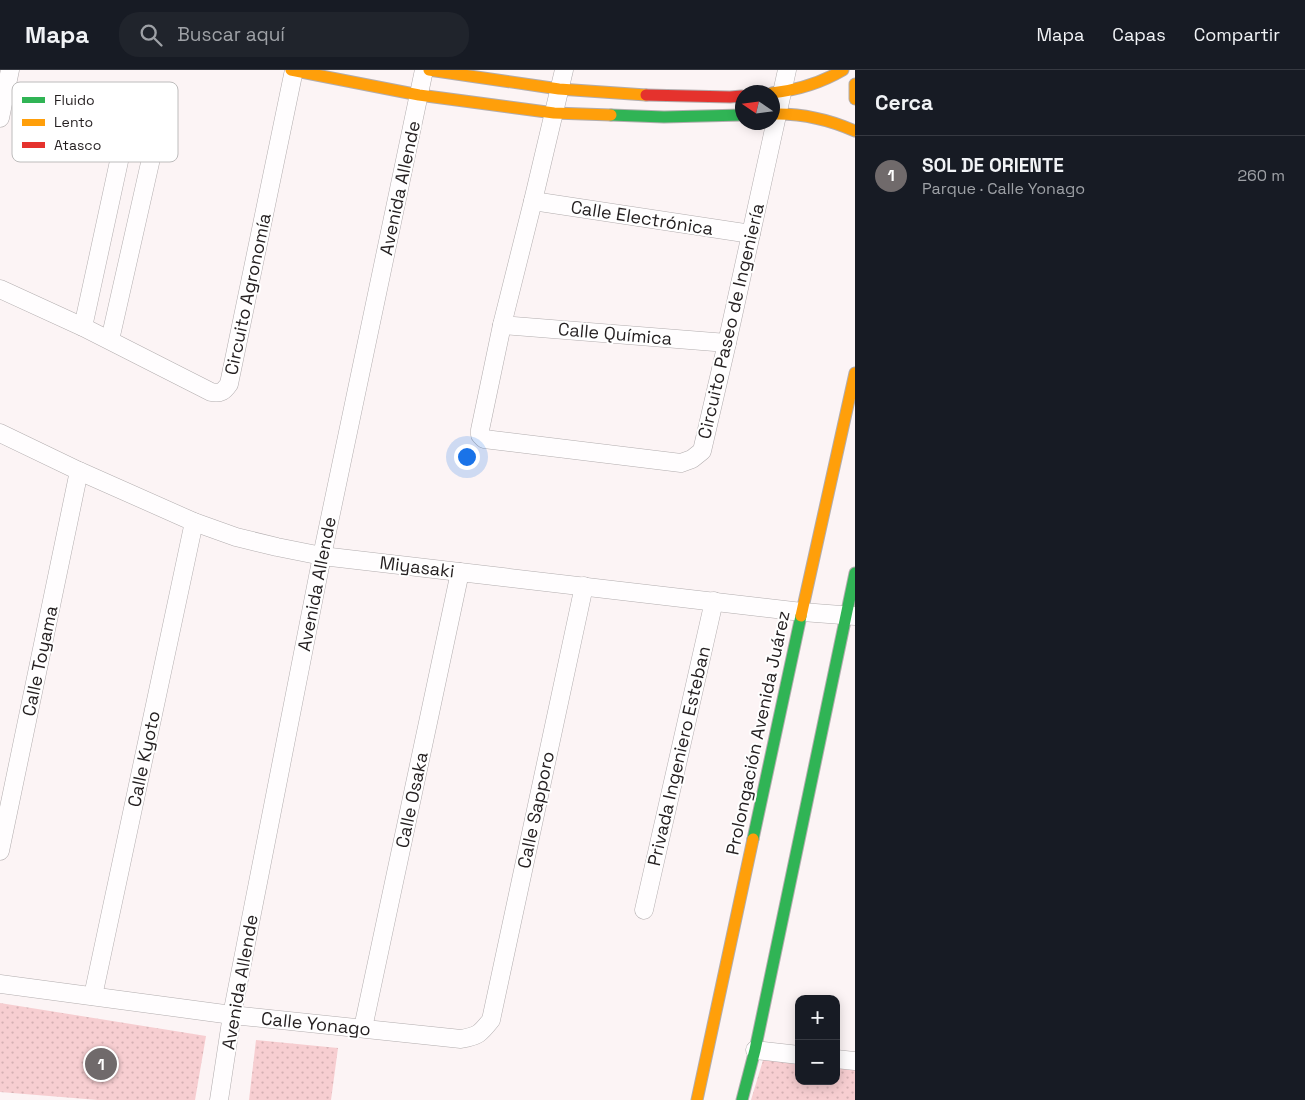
<!DOCTYPE html>
<html lang="es">
<meta charset="utf-8">
<style>
body{margin:0;font-family:"Space Grotesk",sans-serif;background:#20242c;color:#f1f3f6}
.controls{position:absolute;right:15px;bottom:15px;display:grid;overflow:hidden;border-radius:10px;box-shadow:0 2px 12px #0003}
.controls button{width:45px;height:45px;display:grid;place-items:center;padding:0;border:0;border-bottom:1px solid #363941;background:#171b24;color:#f1f3f6;font:25px sans-serif}
.compass{position:absolute;left:735px;top:15px;width:45px;height:45px;border-radius:50%;background:#171b24;box-shadow:0 2px 12px #0003;rotate:283deg}
.you{position:absolute;left:466px;top:386px;width:18px;height:18px;margin:-12px;border:4px solid #fff;border-radius:50%;background:#1a73e8;box-shadow:0 0 0 8px #1a73e833}
.badge{display:grid;place-items:center;width:32px;height:32px;border-radius:50%;background:#706a6b;color:#fff;font-size:16px;font-weight:700}
.pin{position:absolute;translate:-50% -50%;border:2px solid #fff;box-shadow:0 1px 5px #0006}
.list{margin:0;padding:0;list-style:none}
h2{display:flex;justify-content:space-between;align-items:center;height:65px;margin:0;padding:0 20px;font-size:21px}
h2 small{font-size:16px;font-weight:400;color:#9ea1a6}
.list li{display:grid;grid-template-columns:32px 1fr auto;gap:15px;align-items:center;box-sizing:border-box;height:80px;padding:0 20px;border-top:1px solid #363941}
.list b{display:block;font-size:19px;white-space:nowrap}
.list p{margin:0;font-size:16px;white-space:nowrap;color:#9ea1a6}
.list em{font-size:16px;font-style:normal;color:#9ea1a6}
.icon{flex:none;width:28px;height:28px;fill:none;stroke:currentColor;stroke-width:2;stroke-linecap:round;stroke-linejoin:round}
.map{position:relative;flex:none;width:855px;height:1030px;overflow:hidden}
header{display:flex;align-items:center;gap:30px;box-sizing:border-box;height:70px;padding:0 25px;background:#171b24;border-bottom:1px solid #363941}
header strong{font-size:24px}
nav{display:flex;gap:28px;margin-inline-start:auto;font-size:18px}
.search{width:350px;height:45px;background:#20242c;display:flex;align-items:center;gap:12px;box-sizing:border-box;padding:0 18px;border-radius:20px;color:#9ea1a6;font-size:19px}
main{display:flex}
aside{flex:1;background:#171b24}
.map>svg:first-child{display:block}
.park{fill:url(#park-dots)}
.lines{fill:none;stroke-linecap:round;stroke-linejoin:round}
.street-casing{stroke:#b2adae;stroke-width:19}
.fast-casing{stroke:#b2adae;stroke-width:13}
.slow-casing{stroke:#b2adae;stroke-width:13}
.jam-casing{stroke:#b2adae;stroke-width:13}
.street{stroke:#fffdfe;stroke-width:18}
.fast{stroke:#30b455;stroke-width:11}
.slow{stroke:#ff9f0a;stroke-width:11}
.jam{stroke:#e5322d;stroke-width:11}
.labels{text-anchor:middle;stroke-width:4;stroke-linejoin:round;paint-order:stroke}
.street-label{font-size:18px;fill:#241f20;stroke:#fff}
.key{fill:#fff;stroke:#bdbcbc;stroke-width:1}
.key-label{font-size:14px;fill:#241f20}
</style>
<header>
<strong>Mapa</strong>
<div class="search"><svg class="icon" aria-label="search" viewBox="0 0 24 24"><circle cx="10" cy="10" r="6"/><path d="M15 15l6 6"/></svg>Buscar aquí</div>
<nav><a>Mapa</a><a>Capas</a><a>Compartir</a></nav>
</header>
<main>
<div class="map">
<svg width="855" height="1030" viewBox="0 0 855 1030">
<defs>
<pattern id="park-dots" width="8" height="8" patternUnits="userSpaceOnUse" patternTransform="scale(1.25)"><rect width="8" height="8" fill="#f7ced1"/><path d="M2 2h.1M6 6h.1" fill="none" stroke="#d4b0b3" stroke-width="1.8" stroke-linecap="round"/></pattern>
</defs>
<rect width="100%" height="100%" fill="#fcf4f5"/>
<!-- park -->
<g class="park">
<path d="M 0,933 L 206,966 L 195,1030 L 98,1030 L 0,1022 Z"/>
<path d="M 256,970 L 338,978 L 331,1030 L 249,1030 Z"/>
<path d="M 764,987 L 799,991 L 799,1011 L 836,1011 L 836,996 L 855,998 L 855,1030 L 751,1030 Z"/>
</g>
<g class="lines">
<!-- street casing -->
<g class="street-casing">
<g id="street">
<path d="M 564,0 L 533,131 L 502,255 L 480,360 L 480,365 L 484,369 L 681,393 L 692,389 L 702,381 L 727,273 L 787,0"/>
<path d="M 0,48 L 10,0"/>
<path d="M 533,131 L 751,164"/>
<path d="M 0,219 L 83,257 L 211,322 C 221,324 224,321 229,314 L 294,0"/>
<path d="M 502,255 L 727,273"/>
<path d="M 83,257 L 126,59 C 135,43 152,45 157,62 L 110,270"/>
<path d="M 0,363 L 79,401 L 194,452 L 236,467 L 277,477 L 322,486 L 802,542 L 855,546"/>
<path d="M 0,781 L 79,401"/>
<path d="M 644,840 L 714,531"/>
<path d="M 0,914 L 232,945 L 461,969 C 478,966 480,964 491,950 L 584,516"/>
<path d="M 93,926 L 194,452"/>
<path d="M 363,958 L 460,502"/>
<path d="M 755,980 L 799,985"/>
<path d="M 836,989 L 855,991"/>
<path d="M 219,1030 L 232,945 L 322,486 L 424,0"/>
</g>
</g>
<!-- fast casing -->
<g class="fast-casing">
<g id="fast">
<path d="M 611,45 L 664,47 L 742,45"/>
<path d="M 753,769 L 801,546"/>
<path d="M 742,1030 L 755,980 L 855,503"/>
</g>
</g>
<!-- slow casing -->
<g class="slow-casing">
<g id="slow">
<path d="M 291,0 L 419,25 L 554,43 L 611,45"/>
<path d="M 429,0 L 559,19 L 646,25"/>
<path d="M 855,14 L 855,29"/>
<path d="M 772,23 C 798,20 821,13 843,0"/>
<path d="M 772,44 C 801,43 828,49 855,61"/>
<path d="M 801,546 L 855,303"/>
<path d="M 697,1030 L 753,769"/>
</g>
</g>
<!-- jam casing -->
<g class="jam-casing">
<path id="jam" d="M 646,25 L 730,27 L 742,26"/>
</g>
<!-- street -->
<use href="#street" class="street"/>
<!-- fast -->
<use href="#fast" class="fast"/>
<!-- slow -->
<use href="#slow" class="slow"/>
<!-- jam -->
<use href="#jam" class="jam"/>
</g>
<g class="labels">
<!-- street labels -->
<g class="street-label">
<text transform="translate(400 118) rotate(-78)" y="6">Avenida Allende</text>
<text transform="translate(642 148) rotate(9)" y="6">Calle Electrónica</text>
<text transform="translate(248 224) rotate(-78)" y="6">Circuito Agronomía</text>
<text transform="translate(731 251) rotate(-77)" y="6">Circuito Paseo de Ingeniería</text>
<text transform="translate(615 264) rotate(5)" y="6">Calle Química</text>
<text transform="translate(417 497) rotate(7)" y="6">Miyasaki</text>
<text transform="translate(317 514) rotate(-79)" y="6">Avenida Allende</text>
<text transform="translate(40 591) rotate(-78)" y="6">Calle Toyama</text>
<text transform="translate(758 663) rotate(-78)" y="6">Prolongación Avenida Juárez</text>
<text transform="translate(679 686) rotate(-77)" y="6">Privada Ingeniero Esteban</text>
<text transform="translate(144 689) rotate(-78)" y="6">Calle Kyoto</text>
<text transform="translate(412 730) rotate(-78)" y="6">Calle Osaka</text>
<text transform="translate(536 740) rotate(-78)" y="6">Calle Sapporo</text>
<text transform="translate(240 912) rotate(-80)" y="6">Avenida Allende</text>
<text transform="translate(316 954) rotate(6)" y="6">Calle Yonago</text>
</g>
</g>
<!-- legend -->
<rect x="12" y="12" width="166" height="80" rx="8" class="key"/>
<rect x="22" y="27" width="23" height="6" fill="#30b455"/>
<rect x="22" y="49" width="23" height="7" fill="#ff9f0a"/>
<rect x="22" y="72" width="23" height="6" fill="#e5322d"/>
<g class="key-label">
<text x="54" y="35">Fluido</text>
<text x="54" y="57">Lento</text>
<text x="54" y="80">Atasco</text>
</g>
</svg>
<div class="controls">
<button>+</button>
<button>−</button>
</div>
<svg class="compass" viewBox="-18 -18 36 36"><path d="M0-13l5 13h-10z" fill="#e53935"/><path d="M0 13l5-13h-10z" fill="#9ea1a6"/></svg>
<div class="you"></div>
<div class="pin badge" style="left:101px;top:994px">1</div>
</div>
<aside>
<h2>Cerca<small></small></h2>
<ul class="list">
<li><span class="badge">1</span><div><b>SOL DE ORIENTE</b><p>Parque · Calle Yonago</p></div><em>260 m</em></li>
</ul>
</aside>
</main>
